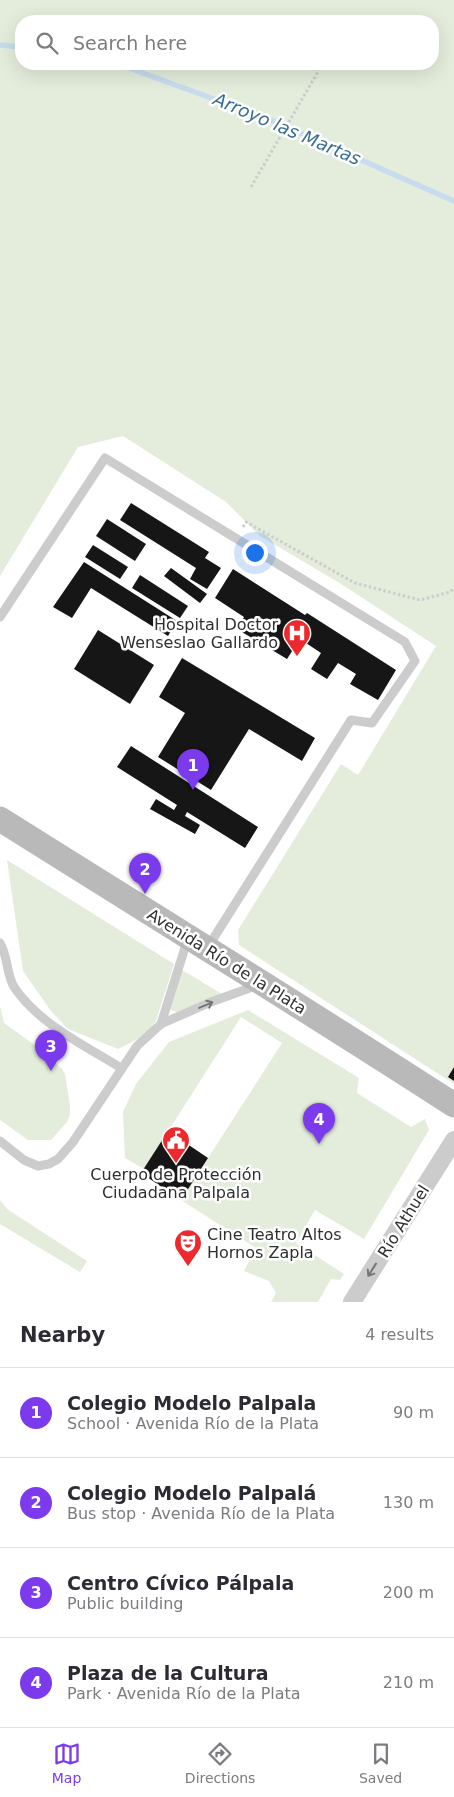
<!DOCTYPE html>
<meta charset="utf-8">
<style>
body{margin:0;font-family:"DejaVu Sans",sans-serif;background:#f2f2f3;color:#2b2b33}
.you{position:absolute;left:254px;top:552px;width:18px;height:18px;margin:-12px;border:4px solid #fff;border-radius:50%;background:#1a73e8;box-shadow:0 0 0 8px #1a73e833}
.badge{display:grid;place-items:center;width:32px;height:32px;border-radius:50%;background:#7c3aed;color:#fff;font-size:16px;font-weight:700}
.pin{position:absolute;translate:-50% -41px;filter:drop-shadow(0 1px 2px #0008)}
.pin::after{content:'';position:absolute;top:26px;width:18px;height:15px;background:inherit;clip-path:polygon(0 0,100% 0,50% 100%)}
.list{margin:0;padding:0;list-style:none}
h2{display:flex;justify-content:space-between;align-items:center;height:65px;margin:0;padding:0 20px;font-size:21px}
h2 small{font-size:16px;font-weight:400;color:#7c7c81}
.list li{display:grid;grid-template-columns:32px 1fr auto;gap:15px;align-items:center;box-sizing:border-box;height:90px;padding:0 20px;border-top:1px solid #e1e1e2}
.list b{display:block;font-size:19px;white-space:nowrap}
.list p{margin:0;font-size:16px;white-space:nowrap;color:#7c7c81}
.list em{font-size:16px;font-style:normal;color:#7c7c81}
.icon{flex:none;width:28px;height:28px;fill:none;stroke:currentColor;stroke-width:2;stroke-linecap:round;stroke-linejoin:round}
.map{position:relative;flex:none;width:454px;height:1302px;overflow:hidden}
.search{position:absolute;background:#fff;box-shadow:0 5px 20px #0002;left:15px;right:15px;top:15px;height:55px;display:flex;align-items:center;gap:12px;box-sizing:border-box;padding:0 18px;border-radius:20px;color:#7c7c81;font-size:19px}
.sheet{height:425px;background:#fff}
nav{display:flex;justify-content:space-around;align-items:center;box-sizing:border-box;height:70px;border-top:1px solid #e1e1e2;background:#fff;font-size:14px;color:#7c7c81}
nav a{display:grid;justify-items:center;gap:2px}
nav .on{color:#7c3aed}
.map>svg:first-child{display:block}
.green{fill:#e4eddc;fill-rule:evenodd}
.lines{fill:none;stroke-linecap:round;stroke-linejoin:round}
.stream{stroke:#c7dded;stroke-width:5.5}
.building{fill:#161616}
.path{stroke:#ccc;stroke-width:3;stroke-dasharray:2.5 2.5;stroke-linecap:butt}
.service{stroke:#ccc;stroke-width:9}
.minor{stroke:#ccc;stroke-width:18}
.secondary{stroke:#b9b9b9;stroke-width:25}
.oneway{stroke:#767676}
.labels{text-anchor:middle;stroke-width:5;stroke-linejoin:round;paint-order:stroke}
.poi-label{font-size:16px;fill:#2f2f2f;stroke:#fff;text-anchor:end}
.street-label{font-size:16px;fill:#2f2f2f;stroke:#fff}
.water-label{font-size:18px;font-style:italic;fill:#386d95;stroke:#fff}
</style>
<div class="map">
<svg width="454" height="1302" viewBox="0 0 454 1302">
<rect width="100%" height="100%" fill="#fff"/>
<!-- green -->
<g class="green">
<path d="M 0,0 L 454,0 L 454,1084 L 239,945 L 238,930 L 341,764 L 358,775 L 436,646 L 338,582 L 260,536 L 226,502 L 123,436 L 78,447 L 0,576 ZM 21,21 L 433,21 L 433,64 L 21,64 Z"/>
<path d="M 7,860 L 174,964 L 156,1021 L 144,1036 L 118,1049 L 68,1029 L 51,1011 L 23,971 Z"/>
<path d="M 182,970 L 222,994 L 177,1012 L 170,1010 Z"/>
<path d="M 0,1006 L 4,1023 L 40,1049 L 62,1069 L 65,1074 L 70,1105 L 70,1115 L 67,1122 L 51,1140 L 28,1140 L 0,1120 Z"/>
<path d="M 248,1010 L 359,1078 L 357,1093 L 411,1127 L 425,1119 L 429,1130 L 364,1239 L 315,1210 L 296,1243 L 344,1274 L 340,1280 L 331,1279 L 318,1302 L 271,1302 L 276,1293 L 269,1281 L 244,1271 L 256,1248 L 181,1200 L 282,1043 L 241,1017 L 144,1169 L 125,1158 L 123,1112 L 136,1084 L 169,1042 Z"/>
<path d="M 0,1200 L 7,1209 L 87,1261 L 80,1272 L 0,1224 Z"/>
</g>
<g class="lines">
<!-- stream -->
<g class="stream">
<path d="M 0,45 L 21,47"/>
<path d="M 118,64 L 266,118 L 454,201"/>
</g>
</g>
<!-- building -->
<g class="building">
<path d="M 131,503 L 209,552 L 205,558 L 221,568 L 207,589 L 190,579 L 196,568 L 120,520 Z"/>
<path d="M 107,519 L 146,544 L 135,561 L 96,536 Z"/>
<path d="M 93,545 L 128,567 L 120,579 L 85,557 Z"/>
<path d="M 84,562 L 177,621 L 168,636 L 91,588 L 72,618 L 53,607 Z"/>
<path d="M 171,568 L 207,594 L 200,603 L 164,576 Z"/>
<path d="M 233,569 L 305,615 L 307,613 L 396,670 L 378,700 L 350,684 L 356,674 L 338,663 L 327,679 L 311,669 L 321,653 L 300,639 L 287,659 L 237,629 L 244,617 L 215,598 Z"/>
<path d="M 140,575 L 188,606 L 180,618 L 132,588 Z"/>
<path d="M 98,630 L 154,665 L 130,704 L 74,669 Z"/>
<path d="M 182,658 L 315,738 L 302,761 L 249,729 L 211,790 L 158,757 L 185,713 L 159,697 Z"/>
<path d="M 131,746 L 258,827 L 245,848 L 187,812 L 185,816 L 200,825 L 195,834 L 150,809 L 156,799 L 174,810 L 177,805 L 117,767 Z"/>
<path d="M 454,1067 L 454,1081 L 448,1077 Z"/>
<path d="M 168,1131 L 208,1158 L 181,1200 L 141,1173 Z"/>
</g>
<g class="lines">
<!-- path -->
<g class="path">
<path d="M 251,187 L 319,70"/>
<path d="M 243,527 L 246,522 L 355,583 L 420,600 L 450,592 L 454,588"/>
</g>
<!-- service -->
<g class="service">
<path d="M 0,617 L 105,458 L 405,642 L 415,661 L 372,723 L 351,720 L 208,947"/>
<path d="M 0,943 C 8,956 6,973 14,987 C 39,1024 84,1045 121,1068"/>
<path d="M 161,1024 L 188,938"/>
<path d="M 0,1141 L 24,1160 L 38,1166 L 49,1164 L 58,1159 L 73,1142 L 137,1046 L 161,1024 L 211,1002 L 258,985"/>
</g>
<!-- minor -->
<path class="minor" d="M 352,1302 L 454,1140"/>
<!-- secondary -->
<path class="secondary" d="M 0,819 C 151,914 304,1008 454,1105"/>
</g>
<!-- one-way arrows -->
<defs><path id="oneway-shaft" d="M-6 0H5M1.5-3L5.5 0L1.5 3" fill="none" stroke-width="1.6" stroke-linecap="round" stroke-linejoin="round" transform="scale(1.25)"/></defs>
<g class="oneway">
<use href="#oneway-shaft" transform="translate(206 1005) rotate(-23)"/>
<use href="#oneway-shaft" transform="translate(372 1270) rotate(122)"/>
</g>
<!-- icons -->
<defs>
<g id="hospital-pin" transform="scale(1.4375)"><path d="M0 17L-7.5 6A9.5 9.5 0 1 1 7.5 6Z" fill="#ee292e" stroke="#fff"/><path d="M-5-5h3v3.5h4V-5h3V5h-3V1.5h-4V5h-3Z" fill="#fff"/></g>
<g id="civic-pin" transform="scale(1.4375)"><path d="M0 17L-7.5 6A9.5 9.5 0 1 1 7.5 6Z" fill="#ee292e" stroke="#fff"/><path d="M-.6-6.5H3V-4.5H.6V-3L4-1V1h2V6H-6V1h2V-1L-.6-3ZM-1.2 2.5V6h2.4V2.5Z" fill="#fff"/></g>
<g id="theatre-pin" transform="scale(1.4375)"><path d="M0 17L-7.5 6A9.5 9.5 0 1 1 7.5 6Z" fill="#ee292e" stroke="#fff"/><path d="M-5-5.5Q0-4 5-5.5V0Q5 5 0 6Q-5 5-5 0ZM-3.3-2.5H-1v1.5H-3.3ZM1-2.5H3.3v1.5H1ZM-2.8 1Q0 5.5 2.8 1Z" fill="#fff"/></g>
</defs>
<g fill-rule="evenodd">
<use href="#hospital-pin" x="297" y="633"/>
<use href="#civic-pin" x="176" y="1140"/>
<use href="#theatre-pin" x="188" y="1243"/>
</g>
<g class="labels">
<!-- poi labels -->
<g class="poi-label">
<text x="278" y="630">Hospital Doctor<tspan x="278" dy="18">Wenseslao Gallardo</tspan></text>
<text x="176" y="1180" text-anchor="middle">Cuerpo de Protección<tspan x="176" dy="18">Ciudadana Palpala</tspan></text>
<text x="207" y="1240" text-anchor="start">Cine Teatro Altos<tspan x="207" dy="18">Hornos Zapla</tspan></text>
</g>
<!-- street labels -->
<g class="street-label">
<text transform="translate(227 961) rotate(32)" y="6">Avenida Río de la Plata</text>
<text transform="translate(403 1221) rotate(-58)" y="6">Río Athuel</text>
</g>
<!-- water labels -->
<g class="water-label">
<text transform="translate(287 129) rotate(23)" y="6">Arroyo las Martas</text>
</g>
</g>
</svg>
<div class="you"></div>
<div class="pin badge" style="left:193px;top:790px">1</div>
<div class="pin badge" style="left:145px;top:894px">2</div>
<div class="pin badge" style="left:51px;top:1071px">3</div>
<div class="pin badge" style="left:319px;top:1144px">4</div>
<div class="search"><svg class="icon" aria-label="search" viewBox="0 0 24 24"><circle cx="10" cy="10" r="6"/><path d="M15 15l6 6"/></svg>Search here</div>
</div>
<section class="sheet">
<h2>Nearby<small>4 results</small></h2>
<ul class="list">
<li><span class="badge">1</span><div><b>Colegio Modelo Palpala</b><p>School · Avenida Río de la Plata</p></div><em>90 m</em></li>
<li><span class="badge">2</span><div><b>Colegio Modelo Palpalá</b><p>Bus stop · Avenida Río de la Plata</p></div><em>130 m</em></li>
<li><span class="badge">3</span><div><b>Centro Cívico Pálpala</b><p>Public building</p></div><em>200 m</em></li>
<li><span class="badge">4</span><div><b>Plaza de la Cultura</b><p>Park · Avenida Río de la Plata</p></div><em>210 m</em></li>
</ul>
</section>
<nav>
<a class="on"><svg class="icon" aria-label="map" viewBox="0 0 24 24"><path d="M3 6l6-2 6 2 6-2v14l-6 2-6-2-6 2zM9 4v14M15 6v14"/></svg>Map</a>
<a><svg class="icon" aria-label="directions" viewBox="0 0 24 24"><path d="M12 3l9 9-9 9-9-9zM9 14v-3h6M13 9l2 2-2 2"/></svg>Directions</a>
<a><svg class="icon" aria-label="saved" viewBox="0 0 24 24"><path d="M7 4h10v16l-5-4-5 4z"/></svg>Saved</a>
</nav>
